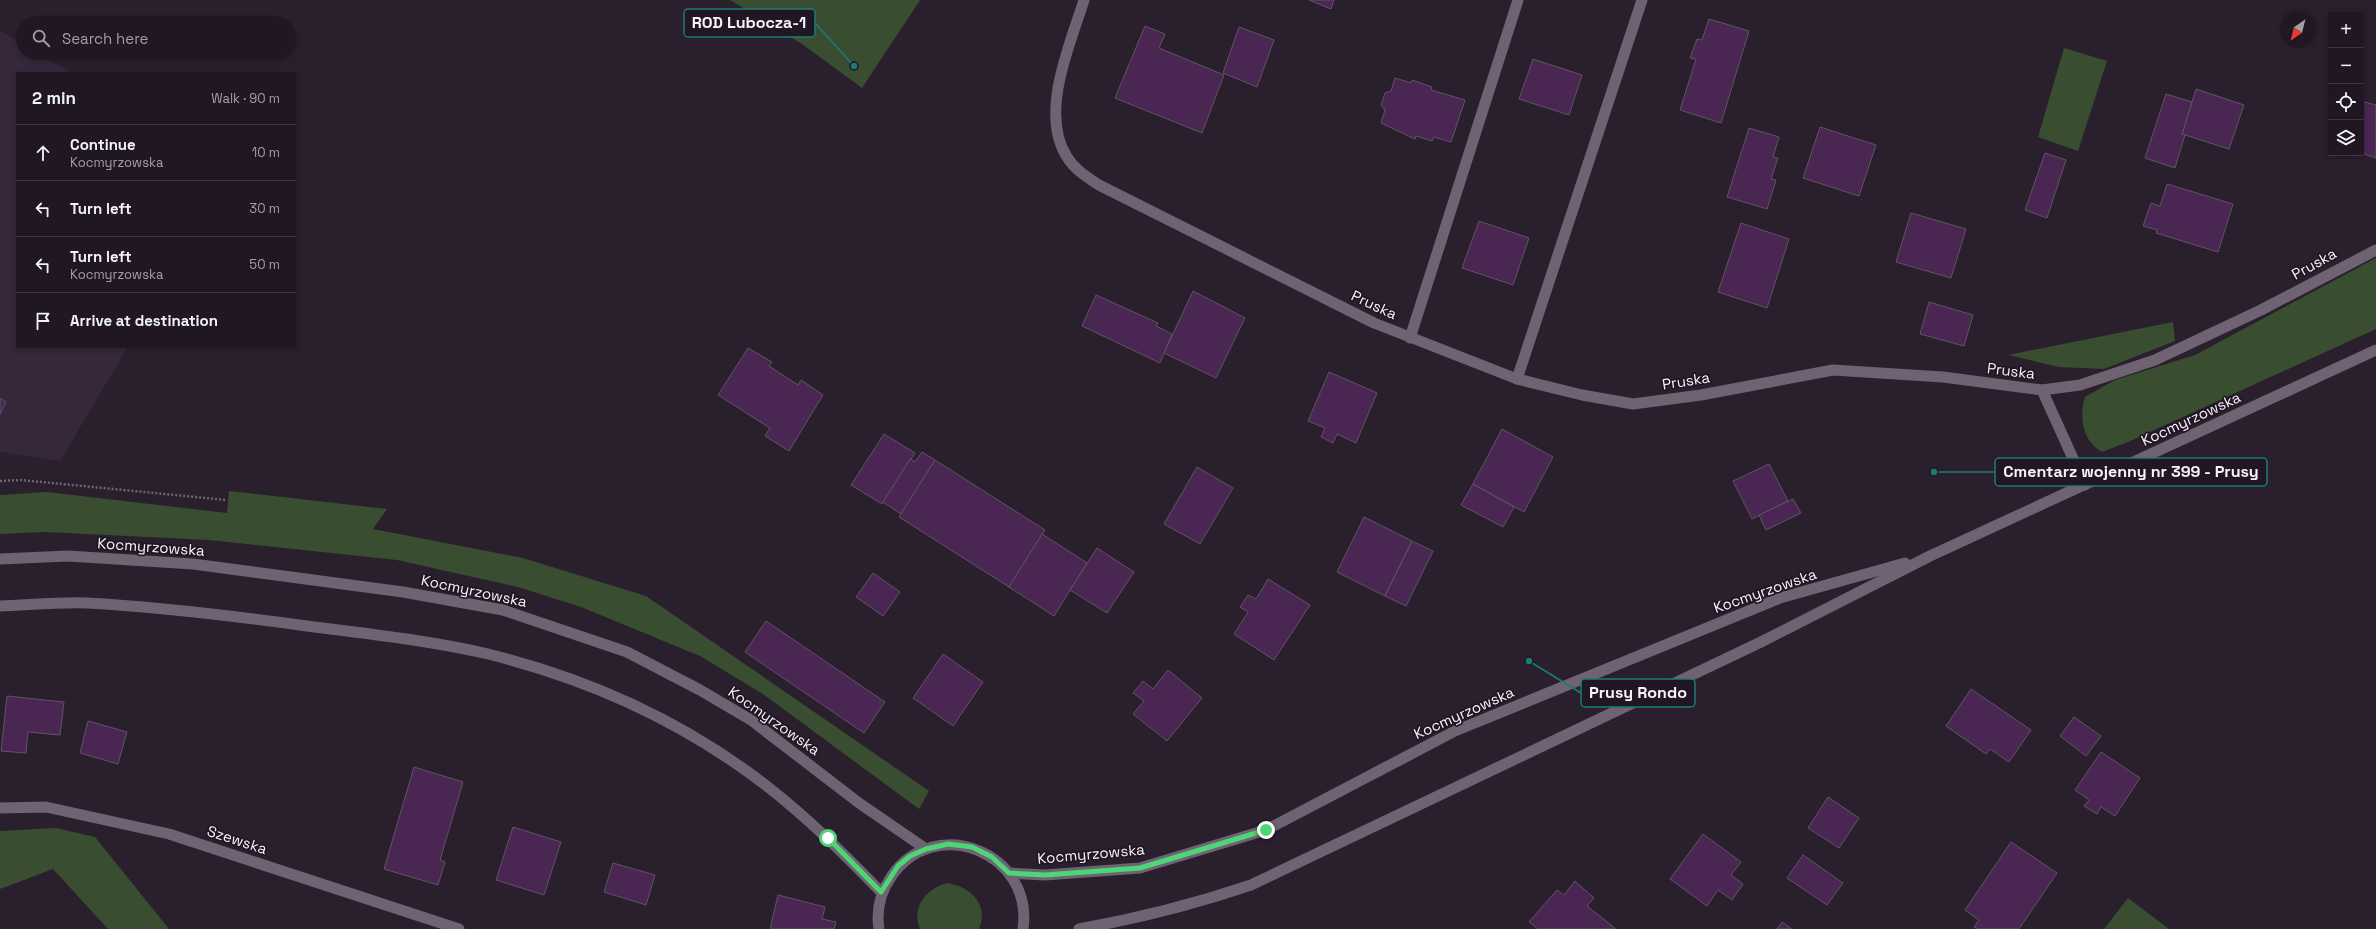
<!DOCTYPE html>
<meta charset="utf-8">
<style>
body{margin:0;font-family:"Space Grotesk",sans-serif;background:#2d242f;color:#f1f3f6}
.controls{position:absolute;right:12px;top:12px;display:grid;overflow:hidden;border-radius:0px;box-shadow:0 2px 6px #0003}
.controls button{width:36px;height:36px;display:grid;place-items:center;padding:0;border:0;border-bottom:1px solid #3d3640;background:#201722;color:#f1f3f6;font:20px sans-serif}
.compass{position:absolute;left:2280px;top:12px;width:36px;height:36px;border-radius:50%;background:#201722;box-shadow:0 2px 6px #0003;rotate:215deg}
.stop{position:absolute;width:12px;height:12px;margin:-9px;border:3px solid #4cd676;border-radius:50%;background:#fff}
.stop.end{background:#4cd676;border-color:#fff;box-shadow:0 1px 4px #0008}
.list{margin:0;padding:0;list-style:none}
h2{display:flex;justify-content:space-between;align-items:center;height:52px;margin:0;padding:0 16px;font-size:17px}
h2 small{font-size:13px;font-weight:400;color:#a29fa5}
.list li{display:grid;grid-template-columns:26px 1fr auto;gap:12px;align-items:center;box-sizing:border-box;height:56px;padding:0 16px;border-top:1px solid #3d3640}
.list b{display:block;font-size:15px;white-space:nowrap}
.list p{margin:0;font-size:13px;white-space:nowrap;color:#a29fa5}
.list em{font-size:13px;font-style:normal;color:#a29fa5}
.icon{flex:none;width:22px;height:22px;fill:none;stroke:currentColor;stroke-width:2;stroke-linecap:round;stroke-linejoin:round}
.map{position:relative;flex:none;width:2376px;height:929px;overflow:hidden}
.search{position:absolute;background:#201722;box-shadow:0 2px 6px #0003;left:16px;top:16px;width:280px;height:44px;display:flex;align-items:center;gap:10px;box-sizing:border-box;padding:0 14px;border-radius:22px;color:#a29fa5;font-size:15px}
.panel{position:absolute;background:#201722;box-shadow:0 2px 6px #0003;left:16px;top:72px;width:280px;height:276px;border-radius:0px}
.map>svg:first-child{display:block}
.built{fill:#36273a}
.green{fill:#394e30}
.building{fill:#492752;stroke:#605463}
.lines{fill:none;stroke-linecap:round;stroke-linejoin:round}
.path{stroke:#706672;stroke-width:2.5;stroke-dasharray:2 2;stroke-linecap:butt}
.service{stroke:#6f6272;stroke-width:11}
.minor{stroke:#6f6272;stroke-width:11}
.secondary{stroke:#6f6272;stroke-width:11}
.route{stroke:#4cd676;stroke-width:5}
.labels{text-anchor:middle;stroke-width:3.5;stroke-linejoin:round;paint-order:stroke}
.street-label{font-size:15px;fill:#f9f1fb;stroke:#211623}
.leader{fill:none;stroke:#1b7c75;stroke-width:1.5}
.callout-dot{fill:#1b7c75;stroke:#211623;stroke-width:1.5}
.callout{fill:#211623;stroke:#1b7c75;stroke-width:1.5}
.callout-label{font-size:16px;text-anchor:middle;font-weight:bold;fill:#f9f1fb}
</style>
<div class="map">
<svg width="2376" height="929" viewBox="0 0 2376 929">
<rect width="100%" height="100%" fill="#2a1f2d"/>
<!-- built -->
<path class="built" d="M 0,30 L 23,44 L 23,53 L 38,53 L 71,73 L 17,73 L 17,347 L 128,347 L 60,461 L 0,452 Z"/>
<!-- green -->
<g class="green">
<path d="M 730,0 L 920,0 L 862,88 L 802,44 Z"/>
<path d="M 2064,48 L 2107,61 L 2078,151 L 2038,137 Z"/>
<path d="M 2376,258 L 2376,329 L 2128,442 L 2102,452 C 2082,441 2079,417 2085,397 L 2115,380 L 2195,355 Z"/>
<path d="M 2173,322 L 2175,341 L 2104,369 L 2059,367 L 2008,355 Z"/>
<path d="M 229,491 L 387,509 L 373,529 L 523,558 L 646,596 L 929,791 L 919,809 L 763,694 L 700,656 L 581,607 L 518,587 L 397,560 L 209,540 L 45,532 L 0,534 L 0,495 L 47,492 L 227,513 Z"/>
<path d="M 56,828 L 95,837 L 169,929 L 108,929 L 53,869 L 0,889 L 0,831 Z"/>
<path d="M 947,883 C 971,887 989,904 979,929 L 920,929 C 911,906 926,889 947,883 Z"/>
<path d="M 2128,898 L 2169,929 L 2104,929 Z"/>
</g>
<!-- building -->
<g class="building">
<path d="M 1309,0 L 1334,0 L 1331,9 Z"/>
<path d="M 1709,19 L 1749,31 L 1721,123 L 1680,110 L 1696,59 L 1690,58 L 1697,39 L 1702,40 Z"/>
<path d="M 1145,26 L 1165,34 L 1159,48 L 1224,75 L 1202,133 L 1115,98 Z"/>
<path d="M 1239,27 L 1274,40 L 1257,87 L 1223,73 Z"/>
<path d="M 1533,59 L 1582,75 L 1569,115 L 1519,99 Z"/>
<path d="M 1395,78 L 1411,83 L 1412,80 L 1432,87 L 1431,90 L 1465,100 L 1451,142 L 1434,137 L 1432,141 L 1416,136 L 1415,139 L 1381,123 L 1385,110 L 1381,105 L 1385,93 L 1391,91 Z"/>
<path d="M 2196,89 L 2244,105 L 2229,149 L 2182,134 Z"/>
<path d="M 2166,94 L 2192,102 L 2182,134 L 2185,135 L 2175,168 L 2145,158 Z"/>
<path d="M 2361,101 L 2376,105 L 2376,158 L 2361,153 Z"/>
<path d="M 1820,127 L 1876,145 L 1859,196 L 1803,178 Z"/>
<path d="M 1749,128 L 1779,137 L 1773,157 L 1778,158 L 1771,179 L 1776,180 L 1767,209 L 1727,197 Z"/>
<path d="M 2045,153 L 2066,160 L 2047,218 L 2025,210 Z"/>
<path d="M 2167,184 L 2233,204 L 2218,252 L 2156,233 L 2157,230 L 2143,226 L 2151,203 L 2160,206 Z"/>
<path d="M 1911,213 L 1966,229 L 1951,278 L 1896,262 Z"/>
<path d="M 1479,221 L 1529,238 L 1513,285 L 1462,268 Z"/>
<path d="M 1741,223 L 1789,239 L 1767,308 L 1718,292 Z"/>
<path d="M 1193,291 L 1245,318 L 1216,378 L 1164,353 Z"/>
<path d="M 1096,295 L 1158,323 L 1156,326 L 1172,334 L 1160,363 L 1082,326 Z"/>
<path d="M 1929,302 L 1973,315 L 1964,346 L 1920,334 Z"/>
<path d="M 748,348 L 772,362 L 769,366 L 798,385 L 801,380 L 823,395 L 789,451 L 765,436 L 770,428 L 718,395 Z"/>
<path d="M 1329,372 L 1377,393 L 1356,443 L 1337,434 L 1333,443 L 1321,437 L 1325,428 L 1308,421 Z"/>
<path d="M 0,398 L 6,402 L 0,414 Z"/>
<path d="M 1502,429 L 1553,457 L 1524,512 L 1473,484 Z"/>
<path d="M 884,434 L 915,453 L 882,504 L 851,485 Z"/>
<path d="M 922,452 L 935,460 L 901,514 L 883,502 L 910,459 L 915,462 Z"/>
<path d="M 935,460 L 1045,530 L 1009,587 L 899,517 Z"/>
<path d="M 1769,464 L 1788,501 L 1752,519 L 1733,481 Z"/>
<path d="M 1197,467 L 1233,488 L 1200,544 L 1164,524 Z"/>
<path d="M 1473,484 L 1514,507 L 1503,527 L 1461,505 Z"/>
<path d="M 1793,499 L 1801,513 L 1766,530 L 1759,515 Z"/>
<path d="M 1364,517 L 1412,541 L 1385,596 L 1337,572 Z"/>
<path d="M 1042,534 L 1087,563 L 1054,616 L 1009,587 Z"/>
<path d="M 1412,541 L 1433,551 L 1406,606 L 1385,596 Z"/>
<path d="M 1097,548 L 1134,572 L 1107,613 L 1070,590 Z"/>
<path d="M 873,573 L 900,592 L 883,616 L 856,597 Z"/>
<path d="M 1268,579 L 1310,605 L 1274,660 L 1234,634 L 1248,612 L 1240,607 L 1248,595 L 1256,599 Z"/>
<path d="M 766,621 L 885,702 L 864,733 L 745,652 Z"/>
<path d="M 943,654 L 983,682 L 953,726 L 913,698 Z"/>
<path d="M 1168,670 L 1202,698 L 1167,741 L 1133,714 L 1144,701 L 1133,693 L 1143,681 L 1153,689 Z"/>
<path d="M 1971,689 L 2031,730 L 2009,762 L 1990,749 L 1986,754 L 1946,726 Z"/>
<path d="M 7,696 L 64,702 L 60,735 L 28,732 L 26,753 L 1,751 Z"/>
<path d="M 2074,717 L 2101,736 L 2086,756 L 2060,736 Z"/>
<path d="M 88,721 L 127,732 L 118,764 L 80,753 Z"/>
<path d="M 2101,752 L 2140,778 L 2115,816 L 2101,807 L 2097,814 L 2084,806 L 2089,800 L 2075,790 Z"/>
<path d="M 414,767 L 463,782 L 440,860 L 445,862 L 438,885 L 384,869 Z"/>
<path d="M 1828,797 L 1859,818 L 1839,848 L 1808,828 Z"/>
<path d="M 513,827 L 561,842 L 544,895 L 496,880 Z"/>
<path d="M 1703,834 L 1741,862 L 1731,875 L 1743,884 L 1732,900 L 1718,890 L 1707,906 L 1670,879 Z"/>
<path d="M 2011,842 L 2057,873 L 2019,929 L 1977,929 L 1974,927 L 1979,920 L 1965,910 Z"/>
<path d="M 1803,855 L 1843,883 L 1827,905 L 1787,878 Z"/>
<path d="M 613,863 L 655,875 L 646,905 L 604,892 Z"/>
<path d="M 1575,881 L 1594,898 L 1587,906 L 1616,929 L 1538,929 L 1529,922 L 1557,890 L 1564,895 Z"/>
<path d="M 778,895 L 825,907 L 822,919 L 836,922 L 834,929 L 770,929 Z"/>
<path d="M 1782,922 L 1792,929 L 1777,929 Z"/>
</g>
<g class="lines">
<!-- path -->
<path class="path" d="M 0,481 L 21,480 L 226,500"/>
<!-- service -->
<g class="service">
<path d="M 1410,338 L 1518,0"/>
<path d="M 1517,379 L 1642,0"/>
</g>
<!-- minor -->
<g class="minor">
<path d="M 1084,0 C 1070,45 1039,113 1067,157 C 1075,170 1087,177 1099,185 L 1374,323 L 1517,379 L 1582,395 L 1633,404 L 1701,395 L 1833,370 L 1943,377 L 2042,390 L 2080,385 L 2155,360 L 2261,310 L 2376,250"/>
<path d="M 2042,390 L 2085,485"/>
<path d="M 0,808 L 46,807 L 169,834 L 459,929"/>
</g>
<!-- secondary -->
<g class="secondary">
<path d="M 0,559 L 68,556 L 193,564 L 403,592 L 503,610 L 627,652 L 700,690 L 751,720 L 859,803 L 926,849"/>
<path d="M 0,606 C 29,605 58,602 87,603 C 160,607 234,616 307,626 C 367,634 428,640 488,654 C 589,679 686,723 768,787 C 809,819 845,855 881,892"/>
<path d="M 1009,873 L 1045,875 L 1140,868 L 1266,830 L 1455,731 L 1780,598 L 1905,563"/>
<path d="M 879,929 C 876,910 880,893 891,877 C 934,813 1034,852 1023,929"/>
<path d="M 1079,929 C 1140,918 1192,905 1251,885 L 1761,642 L 1930,556 L 2376,350"/>
</g>
</g>
<g class="lines">
<!-- route -->
<path class="route" d="M 828,838 L 881,892 L 898,866 L 910,856 L 926,849 L 948,844 L 972,847 L 992,857 L 1009,873 L 1045,875 L 1140,868 L 1266,830"/>
</g>
<g class="labels">
<!-- street labels -->
<g class="street-label">
<text transform="translate(2314 264) rotate(-29)" y="5">Pruska</text>
<text transform="translate(1374 305) rotate(25)" y="5">Pruska</text>
<text transform="translate(2011 371) rotate(7)" y="5">Pruska</text>
<text transform="translate(1686 381) rotate(-9)" y="5">Pruska</text>
<text transform="translate(2191 419) rotate(-25)" y="5">Kocmyrzowska</text>
<text transform="translate(151 547) rotate(4)" y="5">Kocmyrzowska</text>
<text transform="translate(474 591) rotate(12)" y="5">Kocmyrzowska</text>
<text transform="translate(1765 591) rotate(-19)" y="5">Kocmyrzowska</text>
<text transform="translate(1464 713) rotate(-24)" y="5">Kocmyrzowska</text>
<text transform="translate(774 721) rotate(35)" y="5">Kocmyrzowska</text>
<text transform="translate(237 840) rotate(18)" y="5">Szewska</text>
<text transform="translate(1091 854) rotate(-5)" y="5">Kocmyrzowska</text>
</g>
</g>
<!-- callouts -->
<path class="leader" d="M854 66L815 23M1934 472L1995 472M1529 661L1581 693"/>
<g class="callout-dot">
<circle cx="854" cy="66" r="4"/>
<circle cx="1934" cy="472" r="4"/>
<circle cx="1529" cy="661" r="4"/>
</g>
<g class="callout">
<rect x="684" y="9" width="131" height="28" rx="4"/>
<rect x="1995" y="458" width="272" height="28" rx="4"/>
<rect x="1581" y="679" width="114" height="28" rx="4"/>
</g>
<g class="callout-label">
<text x="749" y="28">ROD Lubocza-1</text>
<text x="2131" y="477">Cmentarz wojenny nr 399 - Prusy</text>
<text x="1638" y="698">Prusy Rondo</text>
</g>
</svg>
<div class="controls">
<button>+</button>
<button>−</button>
<button><svg class="icon" aria-label="locate" viewBox="0 0 24 24"><circle cx="12" cy="12" r="6"/><path d="M12 2v4M12 18v4M2 12h4M18 12h4"/></svg></button>
<button><svg class="icon" aria-label="layers" viewBox="0 0 24 24"><path d="M12 4l9 5-9 5-9-5zM3 14l9 5 9-5"/></svg></button>
</div>
<svg class="compass" viewBox="-18 -18 36 36"><path d="M0-13l5 13h-10z" fill="#e53935"/><path d="M0 13l5-13h-10z" fill="#a29fa5"/></svg>
<div class="stop" style="left:828px;top:838px"></div>
<div class="stop end" style="left:1266px;top:830px"></div>
<div class="search"><svg class="icon" aria-label="search" viewBox="0 0 24 24"><circle cx="10" cy="10" r="6"/><path d="M15 15l6 6"/></svg>Search here</div>
<section class="panel">
<h2>2 min<small>Walk · 90 m</small></h2>
<ul class="list">
<li><svg class="icon" aria-label="ahead" viewBox="0 0 24 24"><path d="M12 20V5M6 11l6-6 6 6"/></svg><div><b>Continue</b><p>Kocmyrzowska</p></div><em>10 m</em></li>
<li><svg class="icon" aria-label="left" viewBox="0 0 24 24"><path d="M17 20v-9H6M10 6l-5 5 5 5"/></svg><div><b>Turn left</b></div><em>30 m</em></li>
<li><svg class="icon" aria-label="left" viewBox="0 0 24 24"><path d="M17 20v-9H6M10 6l-5 5 5 5"/></svg><div><b>Turn left</b><p>Kocmyrzowska</p></div><em>50 m</em></li>
<li><svg class="icon" aria-label="arrive" viewBox="0 0 24 24"><path d="M6 21V4h12l-3 4 3 4H6"/></svg><div><b>Arrive at destination</b></div></li>
</ul>
</section>
</div>
